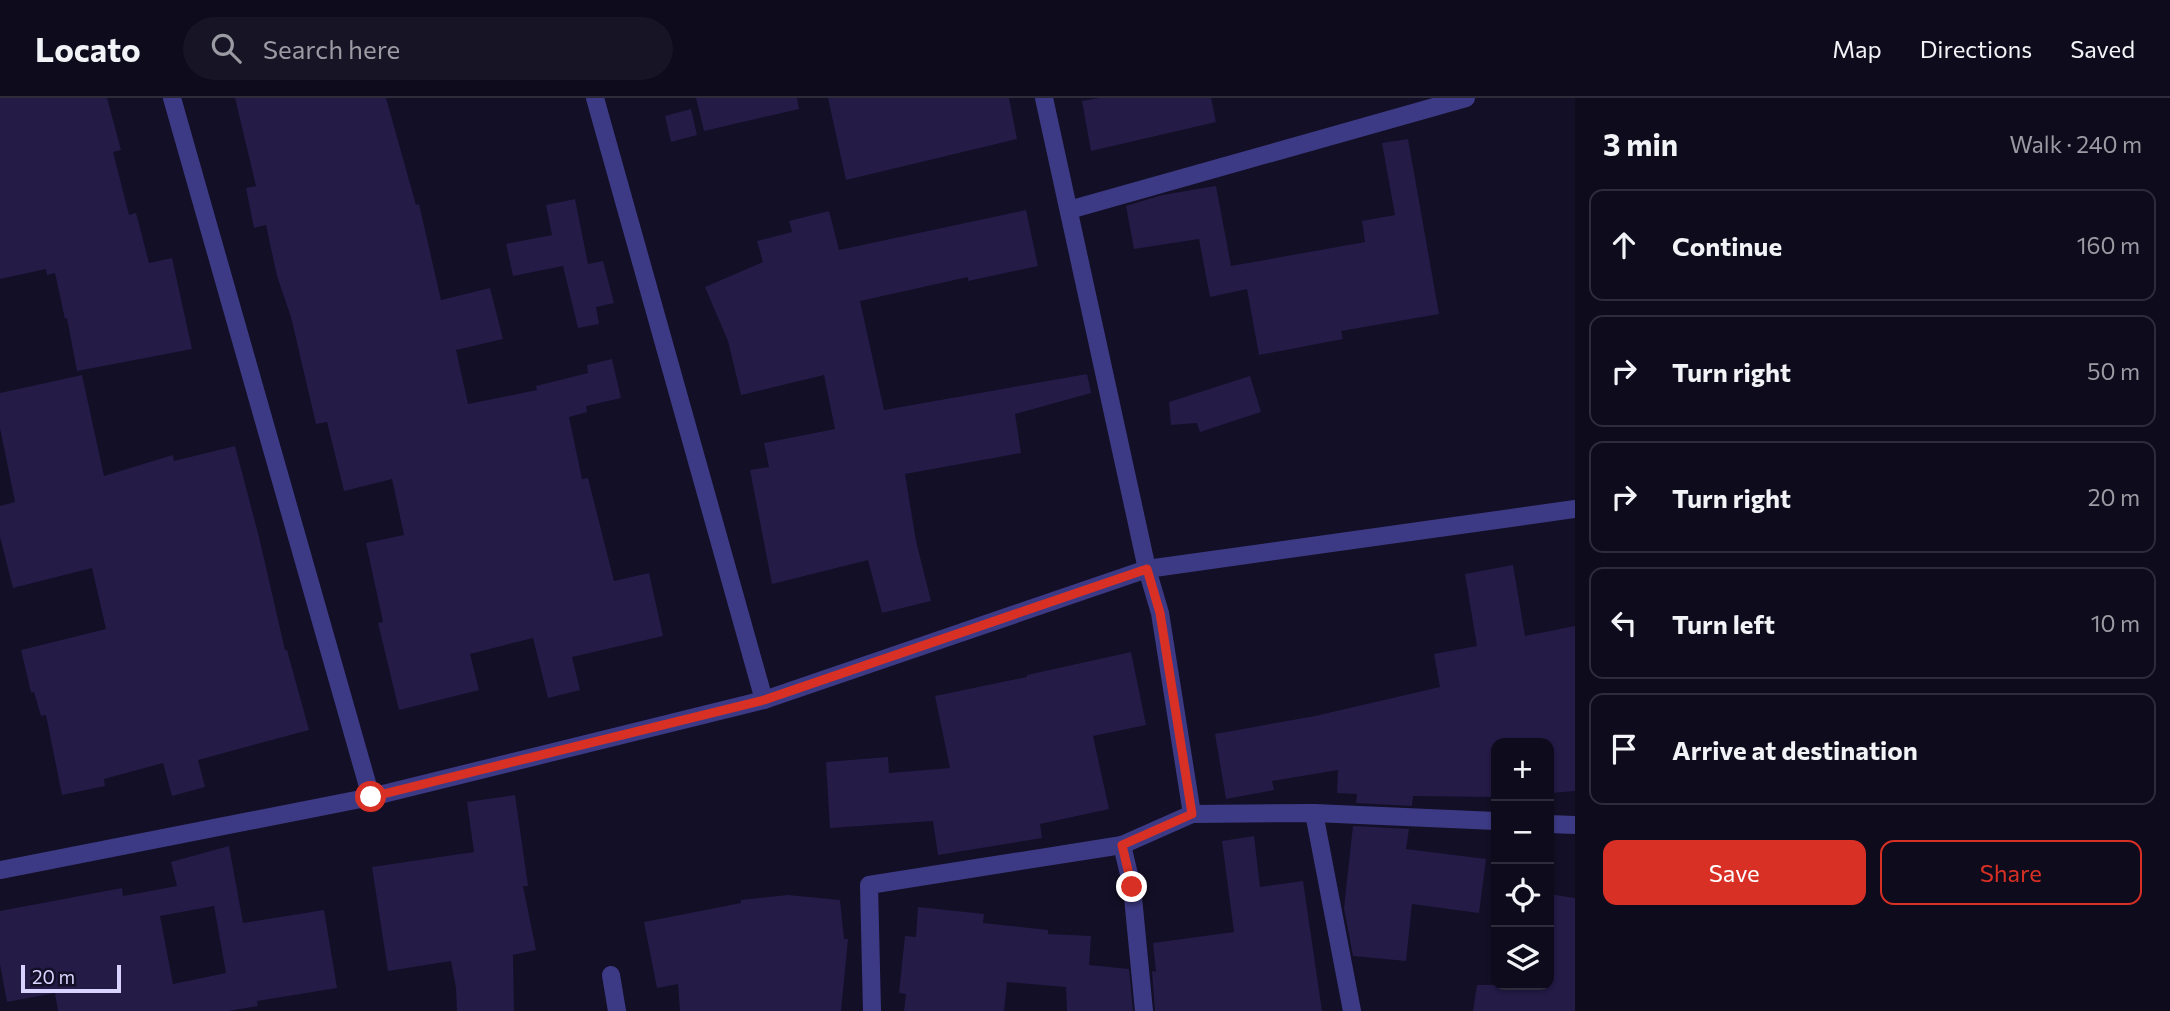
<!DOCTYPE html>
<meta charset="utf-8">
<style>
body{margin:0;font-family:Commissioner,sans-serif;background:#171425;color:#f1f3f6}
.controls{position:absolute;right:21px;bottom:21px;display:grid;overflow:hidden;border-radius:14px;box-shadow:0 2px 5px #0004}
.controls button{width:63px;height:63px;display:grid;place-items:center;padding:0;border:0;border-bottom:2px solid #2e2b3b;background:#0e0b1c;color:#f1f3f6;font:35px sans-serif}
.scale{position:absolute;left:21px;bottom:18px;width:100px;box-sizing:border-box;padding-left:7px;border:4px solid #d9d4ff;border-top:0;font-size:19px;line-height:24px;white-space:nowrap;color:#d9d4ff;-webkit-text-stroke:5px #130f26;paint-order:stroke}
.stop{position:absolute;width:21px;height:21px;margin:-16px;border:5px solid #d93025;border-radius:50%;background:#fff}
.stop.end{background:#d93025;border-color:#fff;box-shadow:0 2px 7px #0008}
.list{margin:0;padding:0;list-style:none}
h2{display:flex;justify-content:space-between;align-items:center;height:91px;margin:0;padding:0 28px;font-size:30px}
h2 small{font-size:23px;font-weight:400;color:#9b9ba3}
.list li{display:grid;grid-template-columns:46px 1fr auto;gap:21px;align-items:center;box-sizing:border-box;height:112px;margin:0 14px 14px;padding:0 14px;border:2px solid #2e2b3b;border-radius:14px}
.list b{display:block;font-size:26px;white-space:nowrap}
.list em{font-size:23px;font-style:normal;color:#9b9ba3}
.actions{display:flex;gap:14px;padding:21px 28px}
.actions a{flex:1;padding:16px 0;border:2px solid #d93025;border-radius:14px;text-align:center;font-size:24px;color:#d93025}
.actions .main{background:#d93025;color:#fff}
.icon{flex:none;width:38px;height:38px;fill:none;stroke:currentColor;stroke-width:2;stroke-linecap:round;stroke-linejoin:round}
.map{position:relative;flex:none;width:1575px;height:913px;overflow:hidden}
header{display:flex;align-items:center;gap:42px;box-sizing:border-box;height:98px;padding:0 35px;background:#0e0b1c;border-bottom:2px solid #2e2b3b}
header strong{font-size:33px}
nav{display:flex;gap:38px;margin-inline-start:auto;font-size:24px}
.search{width:490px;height:63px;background:#171425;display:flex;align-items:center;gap:18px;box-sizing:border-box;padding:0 24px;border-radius:38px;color:#9b9ba3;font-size:26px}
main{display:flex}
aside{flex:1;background:#0e0b1c}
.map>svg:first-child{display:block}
.building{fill:#241b47;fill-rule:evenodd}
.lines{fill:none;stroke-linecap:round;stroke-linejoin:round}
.street{stroke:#3d3a85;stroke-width:18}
.route{stroke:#d93025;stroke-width:9}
</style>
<header>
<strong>Locato</strong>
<div class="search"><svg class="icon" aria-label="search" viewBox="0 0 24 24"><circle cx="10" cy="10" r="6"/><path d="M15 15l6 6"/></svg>Search here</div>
<nav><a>Map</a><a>Directions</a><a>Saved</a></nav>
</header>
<main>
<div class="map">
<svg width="1575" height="913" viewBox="0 0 1575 913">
<rect width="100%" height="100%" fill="#130f26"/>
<!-- building -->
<g class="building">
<path d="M 0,0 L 107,0 L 121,52 L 113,54 L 129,117 L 136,115 L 149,165 L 172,160 L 192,251 L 77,273 L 67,220 L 65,221 L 55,175 L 47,177 L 46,171 L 0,181 Z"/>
<path d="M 235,0 L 386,0 L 416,107 L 419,106 L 441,202 L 490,190 L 503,241 L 456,252 L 468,306 L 537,292 L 536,288 L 588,275 L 587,267 L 612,261 L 621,300 L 586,308 L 587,314 L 569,319 L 582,381 L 588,380 L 614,483 L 649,475 L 663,538 L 572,559 L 580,592 L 548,600 L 533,540 L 470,556 L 479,592 L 399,612 L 378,525 L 383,524 L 366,445 L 404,437 L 392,381 L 344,393 L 327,324 L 316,326 L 291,219 L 277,178 L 266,127 L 254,130 L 246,90 L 256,88 Z"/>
<path d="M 696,0 L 797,0 L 799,11 L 704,33 Z"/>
<path d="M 828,0 L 1009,0 L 1017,41 L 846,82 Z"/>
<path d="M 1099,0 L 1211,0 L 1216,24 L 1091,53 L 1082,3 Z"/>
<path d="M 691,11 L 697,37 L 671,44 L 665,18 Z"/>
<path d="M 1408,41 L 1439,216 L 1341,233 L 1343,241 L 1259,257 L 1247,191 L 1210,199 L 1199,141 L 1134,151 L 1126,108 L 1162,97 L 1216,88 L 1231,168 L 1365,144 L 1362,123 L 1395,117 L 1382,45 Z"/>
<path d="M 575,101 L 588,166 L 603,163 L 614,205 L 596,209 L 599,226 L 578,230 L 563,168 L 513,178 L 506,146 L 552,137 L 546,107 Z"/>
<path d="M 1026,112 L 1038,168 L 968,183 L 968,179 L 860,203 L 884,312 L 1087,276 L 1091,295 L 1015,316 L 1021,355 L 905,376 L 916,443 L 931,503 L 882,515 L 868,462 L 772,486 L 750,372 L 769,369 L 764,345 L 835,331 L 824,277 L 741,297 L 728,243 L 705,189 L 763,164 L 757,143 L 792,134 L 789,123 L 829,113 L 839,152 Z"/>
<path d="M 82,277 L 104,378 L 173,357 L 174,363 L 235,348 L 259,439 L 285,552 L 287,552 L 309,632 L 198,662 L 205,689 L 172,698 L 163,665 L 104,681 L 105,688 L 62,697 L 46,617 L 41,618 L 34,594 L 31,594 L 21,552 L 106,531 L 92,470 L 13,490 L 0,439 L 0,408 L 15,404 L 0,330 L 0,295 Z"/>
<path d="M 1250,278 L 1261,314 L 1200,334 L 1197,325 L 1171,327 L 1169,304 Z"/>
<path d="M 1513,467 L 1525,538 L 1575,528 L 1575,693 L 1551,695 L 1549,645 L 1496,645 L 1496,699 L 1413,698 L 1412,708 L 1356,705 L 1357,696 L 1337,695 L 1338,672 L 1272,683 L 1274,692 L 1226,701 L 1215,636 L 1315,618 L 1440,589 L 1434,556 L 1477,548 L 1465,476 Z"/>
<path d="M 1131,554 L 1146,627 L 1093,638 L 1109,711 L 1040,726 L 1042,740 L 938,757 L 933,723 L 830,730 L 826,664 L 888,659 L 889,675 L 950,670 L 935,598 L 1027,579 L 1027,577 Z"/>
<path d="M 515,697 L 528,788 L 523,788 L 536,852 L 513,857 L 514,913 L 457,913 L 456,890 L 451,863 L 388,873 L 372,769 L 474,754 L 467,704 Z"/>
<path d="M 1353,728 L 1409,731 L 1406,751 L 1486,761 L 1479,815 L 1412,806 L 1406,863 L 1353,858 L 1344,810 Z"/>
<path d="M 1254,738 L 1260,789 L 1303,783 L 1322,913 L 1155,913 L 1152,873 L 1156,874 L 1153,845 L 1234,834 L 1222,743 Z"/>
<path d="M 229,748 L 243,825 L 324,812 L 337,890 L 257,903 L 258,908 L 229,913 L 58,913 L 55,895 L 7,904 L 0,866 L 0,813 L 122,790 L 123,798 L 177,788 L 171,764 ZM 214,808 L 226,875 L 173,886 L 160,818 Z"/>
<path d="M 1549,796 L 1575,800 L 1575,913 L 1473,913 L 1477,887 L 1549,887 Z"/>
<path d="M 788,797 L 840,802 L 844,841 L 848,841 L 841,913 L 680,913 L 678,886 L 657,890 L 644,824 L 741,805 L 741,802 Z"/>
<path d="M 918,809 L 984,816 L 983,825 L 1048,832 L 1048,836 L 1091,838 L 1089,867 L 1129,871 L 1133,913 L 1067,913 L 1066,889 L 1007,884 L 1004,913 L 904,913 L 906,896 L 899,895 L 905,838 L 916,839 Z"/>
</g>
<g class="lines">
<!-- street -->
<g class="street">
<path d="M 172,0 L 371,699"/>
<path d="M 595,0 L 764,602"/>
<path d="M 1044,0 L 1147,471 L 1160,515 L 1192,716 L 1122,747 L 1132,789 L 1144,913"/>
<path d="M 1069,112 L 1466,0"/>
<path d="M 1314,715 L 1352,913"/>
<path d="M 1192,716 L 1314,715 L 1496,723"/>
<path d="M 1549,726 L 1575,727"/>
<path d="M 1,772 L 371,699 L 764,602 L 1147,471 L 1575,411"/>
<path d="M 611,877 L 617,913"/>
<path d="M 872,913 L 869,787 L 1122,747"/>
</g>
</g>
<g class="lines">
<!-- route -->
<path class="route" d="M 371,699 L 764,602 L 1147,471 L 1160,515 L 1192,716 L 1122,747 L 1132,789"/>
</g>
</svg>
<div class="controls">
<button>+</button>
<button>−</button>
<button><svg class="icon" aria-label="locate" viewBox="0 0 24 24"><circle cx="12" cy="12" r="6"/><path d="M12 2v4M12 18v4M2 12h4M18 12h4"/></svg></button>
<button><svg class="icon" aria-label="layers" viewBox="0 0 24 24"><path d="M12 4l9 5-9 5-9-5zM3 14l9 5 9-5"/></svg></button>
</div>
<div class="scale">20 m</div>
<div class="stop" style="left:371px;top:699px"></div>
<div class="stop end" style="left:1132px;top:789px"></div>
</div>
<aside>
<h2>3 min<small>Walk · 240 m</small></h2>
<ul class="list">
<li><svg class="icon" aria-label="ahead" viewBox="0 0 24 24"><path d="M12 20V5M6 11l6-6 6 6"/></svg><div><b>Continue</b></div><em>160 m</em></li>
<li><svg class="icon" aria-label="right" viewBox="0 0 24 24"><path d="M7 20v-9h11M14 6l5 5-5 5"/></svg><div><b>Turn right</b></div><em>50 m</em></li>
<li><svg class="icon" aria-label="right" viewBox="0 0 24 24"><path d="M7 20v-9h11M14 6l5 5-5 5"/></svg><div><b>Turn right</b></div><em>20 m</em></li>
<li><svg class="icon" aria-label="left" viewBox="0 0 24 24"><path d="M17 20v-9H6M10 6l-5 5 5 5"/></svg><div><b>Turn left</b></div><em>10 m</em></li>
<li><svg class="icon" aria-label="arrive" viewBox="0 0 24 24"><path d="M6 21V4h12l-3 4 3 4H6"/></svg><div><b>Arrive at destination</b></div></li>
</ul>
<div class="actions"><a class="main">Save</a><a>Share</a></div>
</aside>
</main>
